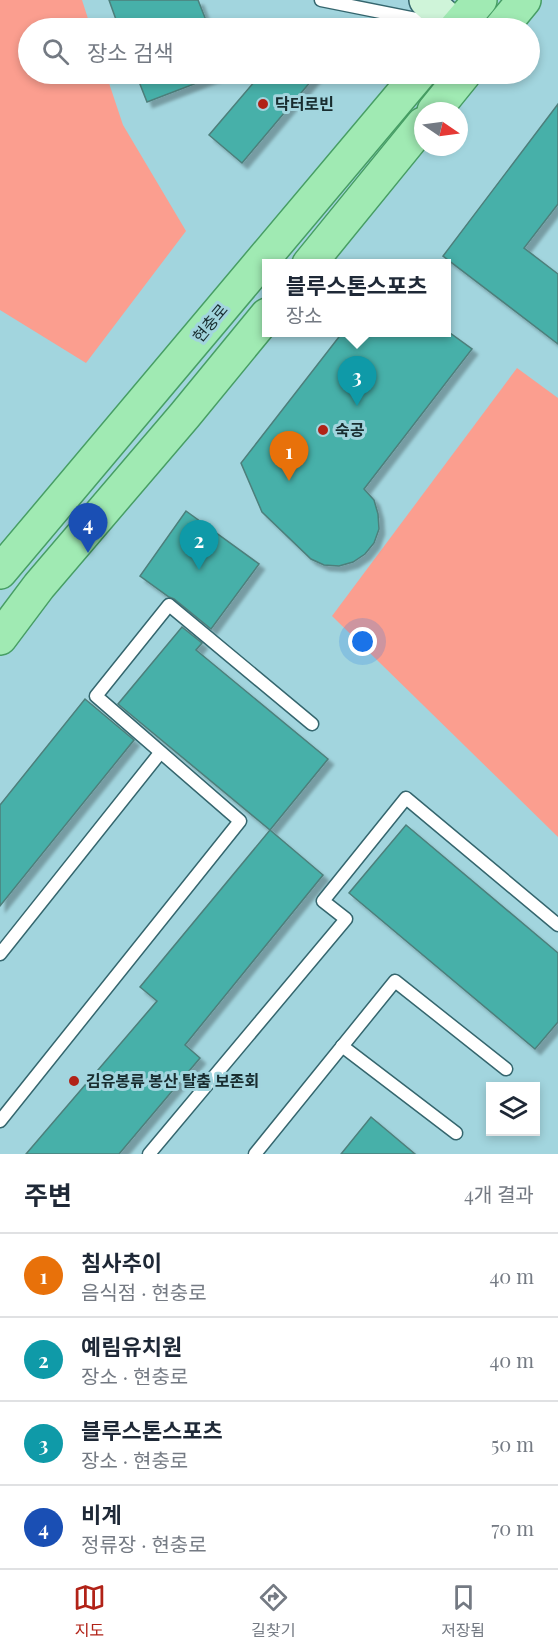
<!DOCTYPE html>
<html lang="ko">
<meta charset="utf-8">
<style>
body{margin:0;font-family:"Playfair Display","Noto Sans KR",serif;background:#f6f6f7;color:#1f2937}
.controls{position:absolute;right:18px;bottom:18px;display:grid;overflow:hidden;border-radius:0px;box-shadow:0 3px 9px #0003}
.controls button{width:54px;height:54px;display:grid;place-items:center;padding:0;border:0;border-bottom:2px solid #e0e1e3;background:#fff;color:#1f2937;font:30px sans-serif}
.compass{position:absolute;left:414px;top:102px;width:54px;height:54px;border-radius:50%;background:#fff;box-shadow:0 3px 9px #0003;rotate:103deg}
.you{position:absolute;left:363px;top:642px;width:21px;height:21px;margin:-15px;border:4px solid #fff;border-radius:50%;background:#1a73e8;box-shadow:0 0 0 9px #1a73e833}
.badge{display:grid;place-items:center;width:39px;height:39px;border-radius:50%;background:#b12217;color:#fff;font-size:20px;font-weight:700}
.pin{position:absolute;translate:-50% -50px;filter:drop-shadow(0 2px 3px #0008)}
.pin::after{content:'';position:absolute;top:32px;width:21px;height:18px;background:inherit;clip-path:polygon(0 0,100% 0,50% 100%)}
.popup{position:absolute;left:262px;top:259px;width:189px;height:78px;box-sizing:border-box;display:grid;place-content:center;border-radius:0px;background:#fff;filter:drop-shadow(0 2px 4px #0005);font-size:20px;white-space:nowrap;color:#747a83}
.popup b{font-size:22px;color:#1f2937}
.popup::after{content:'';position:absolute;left:50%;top:100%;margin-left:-12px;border:12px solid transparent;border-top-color:#fff}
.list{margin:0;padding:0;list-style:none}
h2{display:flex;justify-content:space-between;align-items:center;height:78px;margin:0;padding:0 24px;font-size:26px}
h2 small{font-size:20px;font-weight:400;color:#747a83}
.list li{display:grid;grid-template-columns:39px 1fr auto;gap:18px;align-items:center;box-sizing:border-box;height:84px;padding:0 24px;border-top:2px solid #e0e1e3}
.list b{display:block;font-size:22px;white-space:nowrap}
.list p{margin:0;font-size:20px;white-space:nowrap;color:#747a83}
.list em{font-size:20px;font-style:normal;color:#747a83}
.icon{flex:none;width:33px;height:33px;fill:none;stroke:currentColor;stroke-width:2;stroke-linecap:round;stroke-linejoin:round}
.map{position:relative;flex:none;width:558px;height:1154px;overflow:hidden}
.search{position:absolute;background:#fff;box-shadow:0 3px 9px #0003;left:18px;right:18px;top:18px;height:66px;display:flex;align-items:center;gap:15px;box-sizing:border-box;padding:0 21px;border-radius:33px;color:#747a83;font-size:22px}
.sheet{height:414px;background:#fff}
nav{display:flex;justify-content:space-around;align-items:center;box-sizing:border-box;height:84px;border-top:2px solid #e0e1e3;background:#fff;font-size:16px;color:#747a83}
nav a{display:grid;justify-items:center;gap:3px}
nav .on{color:#b12217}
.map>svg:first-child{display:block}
.green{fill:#fb9e8f}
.building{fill:#46b0a9;stroke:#4d7f7b;stroke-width:1.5;filter:url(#shadow)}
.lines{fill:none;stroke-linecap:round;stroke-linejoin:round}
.lane-casing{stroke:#35666e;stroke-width:15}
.secondary-casing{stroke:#35666e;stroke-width:36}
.primary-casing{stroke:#479e64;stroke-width:36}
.lane{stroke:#fff;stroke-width:12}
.secondary{stroke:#cff4d9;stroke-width:33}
.primary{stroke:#a0eab3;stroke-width:33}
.poi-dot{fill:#b12217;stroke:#a2d5de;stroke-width:2}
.labels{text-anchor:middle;stroke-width:6;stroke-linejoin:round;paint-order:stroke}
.poi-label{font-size:16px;font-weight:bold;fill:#182c2f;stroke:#a2d5de;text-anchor:start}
.street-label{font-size:16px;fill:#182c2f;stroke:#a2d5de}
</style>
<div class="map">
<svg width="558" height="1154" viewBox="0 0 558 1154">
<defs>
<filter id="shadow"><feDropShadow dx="5.5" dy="5.5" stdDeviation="1.5" flood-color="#0004"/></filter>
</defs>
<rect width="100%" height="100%" fill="#a2d5de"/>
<!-- green -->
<g class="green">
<path d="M 0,0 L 82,0 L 91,28 L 28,28 L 28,74 L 106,74 L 123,125 L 186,231 L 86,363 L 0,310 Z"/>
<path d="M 517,368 L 558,398 L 558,837 L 332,616 Z"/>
</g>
<!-- building -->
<g class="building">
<path d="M 109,0 L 198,0 L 209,28 L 119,28 Z"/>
<path d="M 136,74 L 215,74 L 215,76 L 147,102 Z"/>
<path d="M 261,74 L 317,74 L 242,163 L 209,135 Z"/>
<path d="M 558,104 L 558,204 L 524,248 L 558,274 L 558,344 L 443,256 Z"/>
<path d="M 342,333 L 450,333 L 472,349 L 364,489 L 374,500 L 378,514 L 379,529 L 374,543 L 365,554 L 353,562 L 339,566 L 324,565 L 311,559 L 262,512 L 241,463 Z"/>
<path d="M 186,511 L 259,564 L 211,629 L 174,599 L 169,597 L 140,576 Z"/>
<path d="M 182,627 L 202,643 L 196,650 L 328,759 L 270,830 L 118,704 Z"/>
<path d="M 85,699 L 134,740 L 0,906 L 0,805 Z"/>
<path d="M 406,825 L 558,953 L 558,1022 L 535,1049 L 349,893 Z"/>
<path d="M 270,830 L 323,875 L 185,1045 L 200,1058 L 119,1154 L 26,1154 L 157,1001 L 140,987 Z"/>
<path d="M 371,1117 L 415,1154 L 341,1154 Z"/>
</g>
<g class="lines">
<!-- lane casing -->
<g class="lane-casing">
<g id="lane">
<path d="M 321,0 L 441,24"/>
<path d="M 0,954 L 160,753"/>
<path d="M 342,1046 L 456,1133"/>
<path d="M 0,1121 L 240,821 L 96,696 L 169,605 L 312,724"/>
<path d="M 149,1154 L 346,919 L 323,901 L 406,798 L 558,925"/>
<path d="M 255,1154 L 395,981 L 506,1069"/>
</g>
</g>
<!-- secondary casing -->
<g class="secondary-casing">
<path id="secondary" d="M 426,0 L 457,28"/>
</g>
<!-- primary casing -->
<g class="primary-casing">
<g id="primary">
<path d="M 456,28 L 480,0"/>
<path d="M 501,28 L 524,0"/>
<path d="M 434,111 L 464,74"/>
<path d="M 309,264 L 423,124"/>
<path d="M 0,572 L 419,74"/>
<path d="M 0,638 L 39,586 L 185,415 L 267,315"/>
</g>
</g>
<!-- lane -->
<use href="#lane" class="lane"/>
<!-- secondary -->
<use href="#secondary" class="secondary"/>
<!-- primary -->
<use href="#primary" class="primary"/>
</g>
<!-- markers -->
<g class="poi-dot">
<circle cx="263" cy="104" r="6"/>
<circle cx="323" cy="430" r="6"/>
<circle cx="74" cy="1081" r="6"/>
</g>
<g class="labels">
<!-- poi labels -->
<g class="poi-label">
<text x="275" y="110">닥터로빈</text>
<text x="335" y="436">숙공</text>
<text x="86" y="1087">김유봉류 봉산 탈춤 보존회</text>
</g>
<!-- street labels -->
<g class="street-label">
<text transform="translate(210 323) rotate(-50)" y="6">현충로</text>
</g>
</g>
</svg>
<div class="controls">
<button><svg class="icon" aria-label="layers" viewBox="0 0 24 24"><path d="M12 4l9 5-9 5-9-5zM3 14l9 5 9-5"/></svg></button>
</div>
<svg class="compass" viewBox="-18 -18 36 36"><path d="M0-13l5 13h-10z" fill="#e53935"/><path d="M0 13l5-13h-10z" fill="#747a83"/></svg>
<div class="you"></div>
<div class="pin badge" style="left:289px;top:481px;background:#e8710a">1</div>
<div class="pin badge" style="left:199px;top:570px;background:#0f9aa8">2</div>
<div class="pin badge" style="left:357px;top:406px;background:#0f9aa8">3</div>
<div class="popup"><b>블루스톤스포츠</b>장소</div>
<div class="pin badge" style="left:88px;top:553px;background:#1a4fb4">4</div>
<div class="search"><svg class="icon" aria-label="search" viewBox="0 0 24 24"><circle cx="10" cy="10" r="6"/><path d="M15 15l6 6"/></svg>장소 검색</div>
</div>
<section class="sheet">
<h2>주변<small>4개 결과</small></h2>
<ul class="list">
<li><span class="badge" style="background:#e8710a">1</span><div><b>침사추이</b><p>음식점 · 현충로</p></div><em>40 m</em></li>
<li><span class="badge" style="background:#0f9aa8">2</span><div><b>예림유치원</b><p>장소 · 현충로</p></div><em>40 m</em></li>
<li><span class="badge" style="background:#0f9aa8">3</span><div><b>블루스톤스포츠</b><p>장소 · 현충로</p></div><em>50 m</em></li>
<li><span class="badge" style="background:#1a4fb4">4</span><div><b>비계</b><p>정류장 · 현충로</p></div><em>70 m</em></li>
</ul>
</section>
<nav>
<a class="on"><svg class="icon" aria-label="map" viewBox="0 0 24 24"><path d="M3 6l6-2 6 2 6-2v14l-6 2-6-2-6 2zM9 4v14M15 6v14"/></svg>지도</a>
<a><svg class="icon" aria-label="directions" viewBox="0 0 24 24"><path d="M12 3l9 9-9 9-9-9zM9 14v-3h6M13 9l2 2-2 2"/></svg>길찾기</a>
<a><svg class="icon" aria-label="saved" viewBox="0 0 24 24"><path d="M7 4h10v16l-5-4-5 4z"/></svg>저장됨</a>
</nav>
